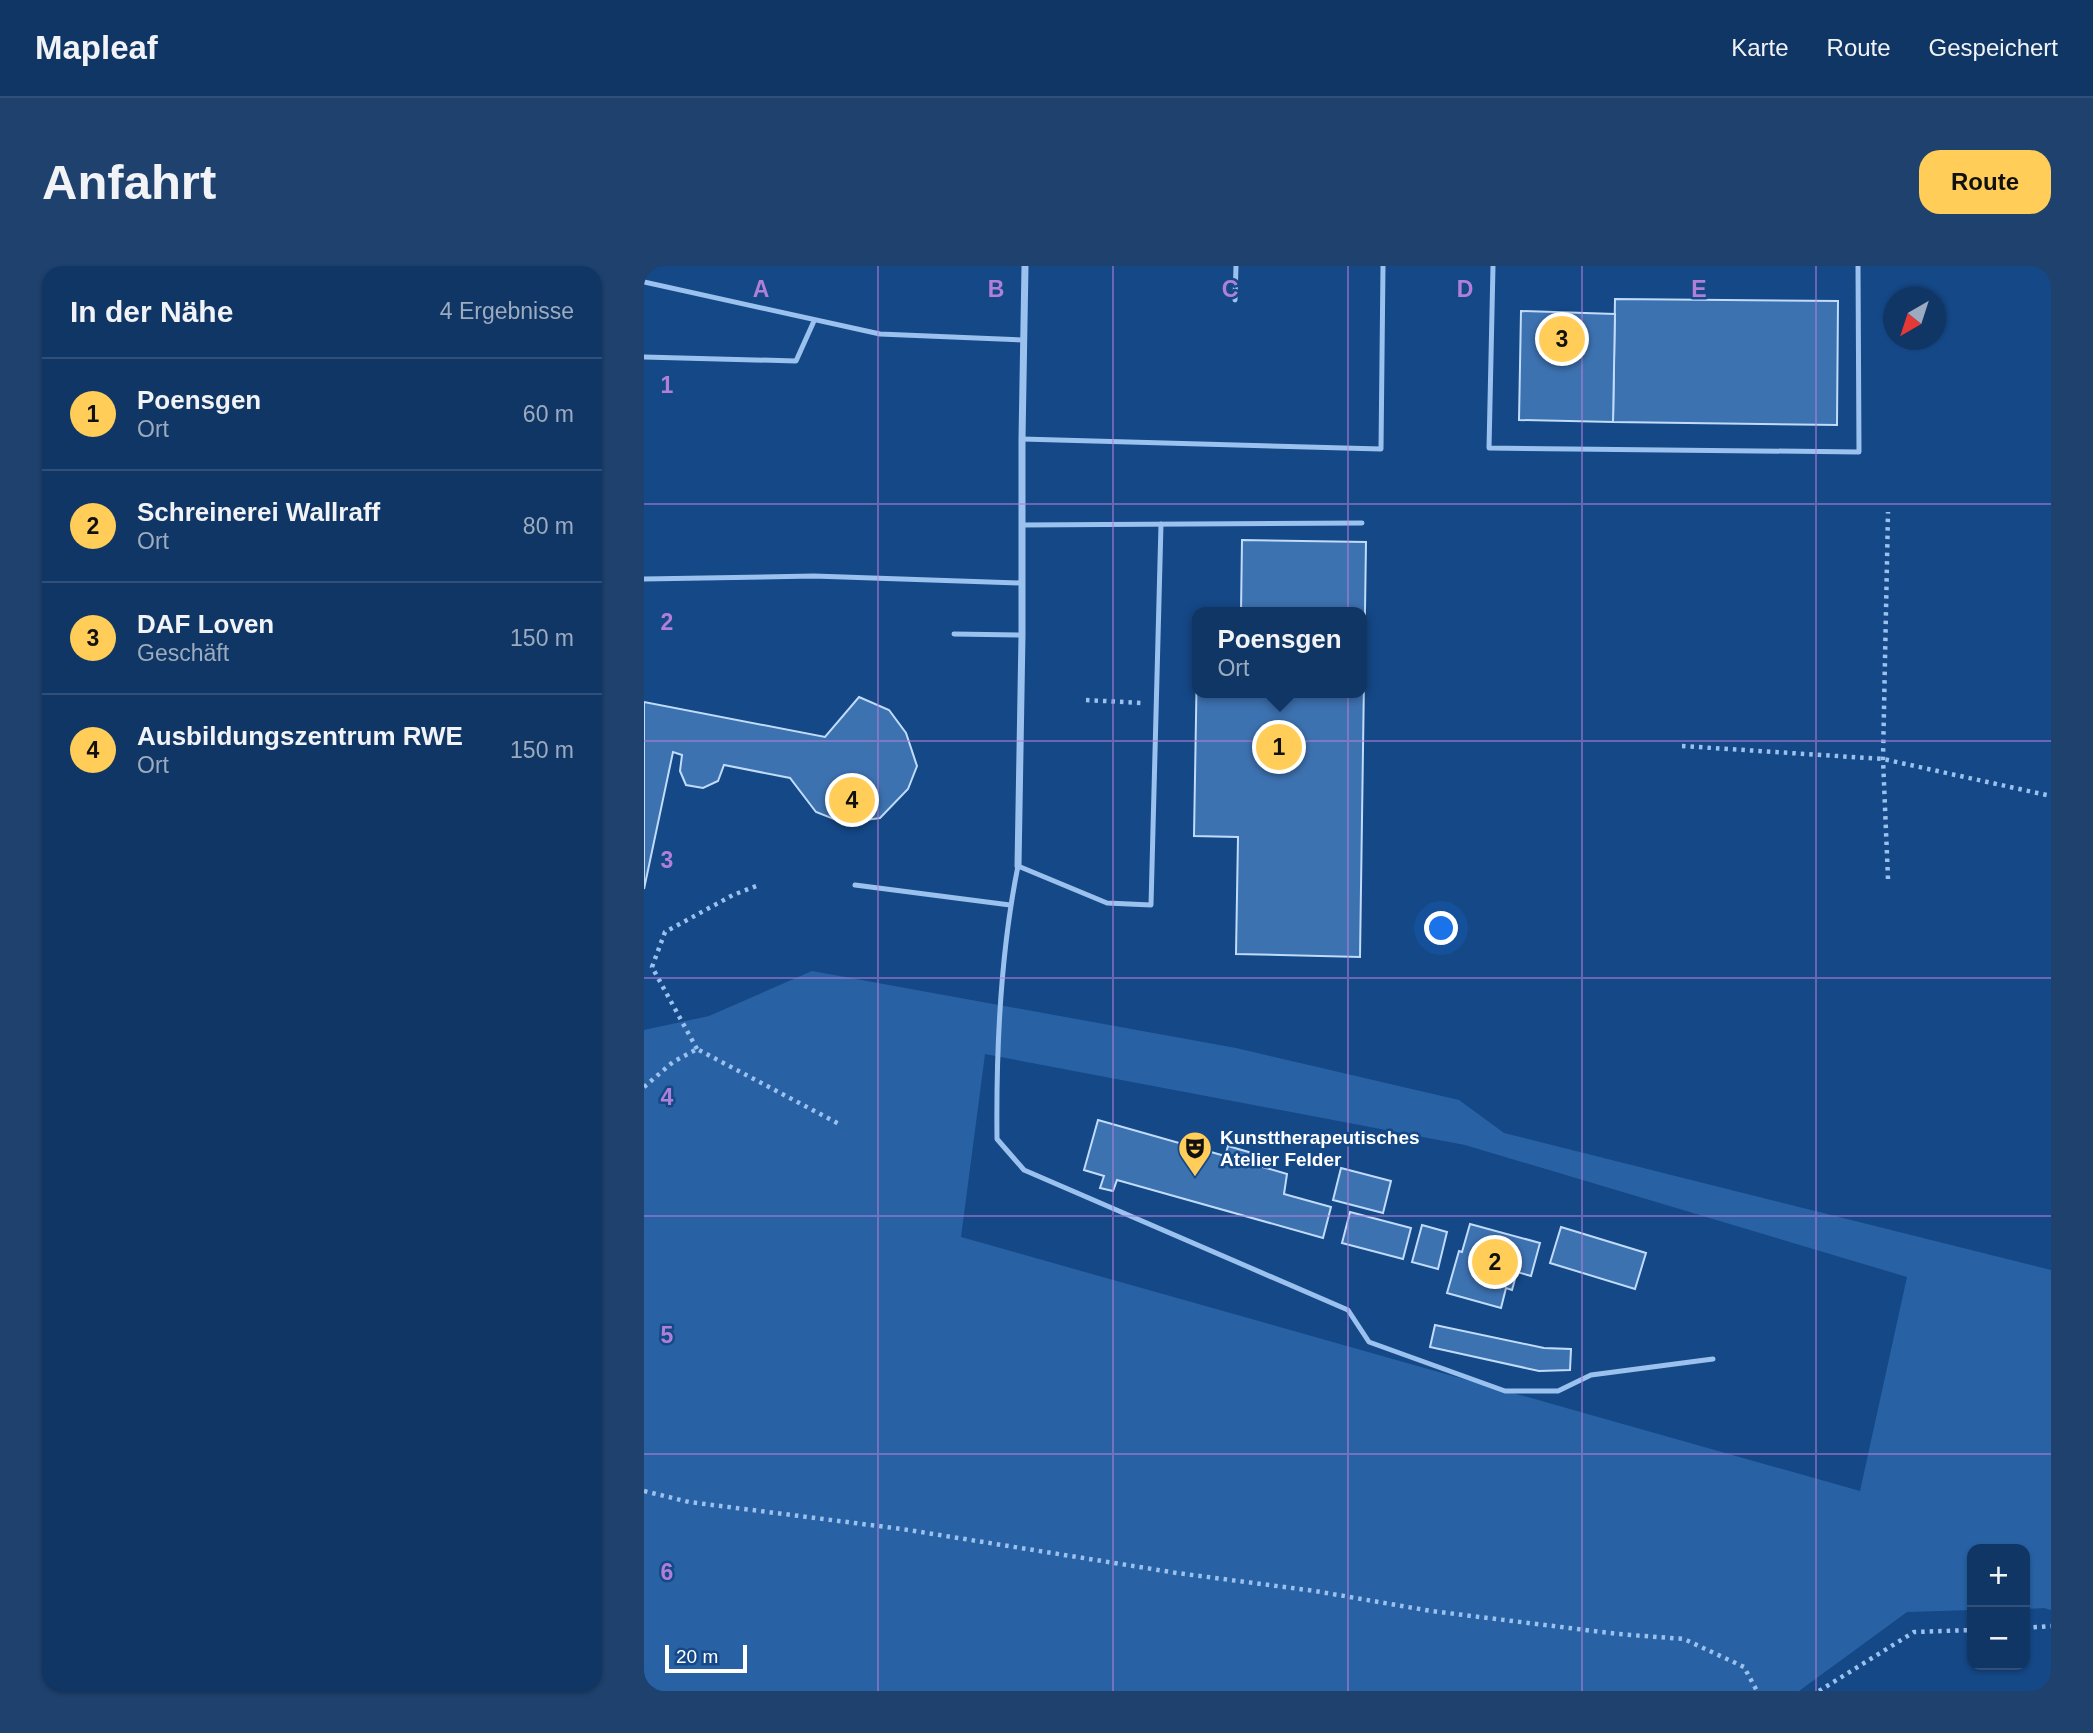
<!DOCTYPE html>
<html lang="de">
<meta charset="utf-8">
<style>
body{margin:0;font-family:Arial,sans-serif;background:#1e416e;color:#f1f3f6}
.controls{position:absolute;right:21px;bottom:21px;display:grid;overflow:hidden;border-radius:14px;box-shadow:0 2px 5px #0004}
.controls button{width:63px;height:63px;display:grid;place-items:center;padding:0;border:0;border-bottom:2px solid #305079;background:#103665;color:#f1f3f6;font:35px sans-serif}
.compass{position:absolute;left:1239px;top:21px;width:63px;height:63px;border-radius:50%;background:#103665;box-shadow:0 2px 5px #0004;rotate:219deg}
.scale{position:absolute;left:21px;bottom:18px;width:82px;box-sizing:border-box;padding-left:7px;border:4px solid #fff;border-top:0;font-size:19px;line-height:24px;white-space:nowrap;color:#fff;-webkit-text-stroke:5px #154887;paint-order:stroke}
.you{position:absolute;left:798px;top:663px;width:24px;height:24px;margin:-18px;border:5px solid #fff;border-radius:50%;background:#1a73e8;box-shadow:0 0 0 10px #1a73e833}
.badge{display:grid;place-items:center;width:46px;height:46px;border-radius:50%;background:#ffcd58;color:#111;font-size:23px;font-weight:700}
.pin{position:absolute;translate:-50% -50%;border:4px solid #fff;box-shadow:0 2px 7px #0006}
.popup{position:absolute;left:548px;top:341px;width:175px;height:91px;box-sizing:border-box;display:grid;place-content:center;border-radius:14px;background:#103665;filter:drop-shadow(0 2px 5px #0005);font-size:23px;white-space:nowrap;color:#9cabbf}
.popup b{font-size:26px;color:#f1f3f6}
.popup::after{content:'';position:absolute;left:50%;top:100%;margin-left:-14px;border:14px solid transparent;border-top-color:#103665}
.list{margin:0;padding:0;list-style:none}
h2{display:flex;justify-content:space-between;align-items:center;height:91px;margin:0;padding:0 28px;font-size:30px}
h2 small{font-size:23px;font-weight:400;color:#9cabbf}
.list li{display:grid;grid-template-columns:46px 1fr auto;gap:21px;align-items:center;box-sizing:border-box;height:112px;padding:0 28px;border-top:2px solid #305079}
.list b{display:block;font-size:26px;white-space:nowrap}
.list p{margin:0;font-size:23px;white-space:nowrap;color:#9cabbf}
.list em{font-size:23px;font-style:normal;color:#9cabbf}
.map{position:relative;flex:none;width:1407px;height:1425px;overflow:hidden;border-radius:21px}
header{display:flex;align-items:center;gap:42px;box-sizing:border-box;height:98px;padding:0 35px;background:#103665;border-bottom:2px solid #305079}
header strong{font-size:33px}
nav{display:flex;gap:38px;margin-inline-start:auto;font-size:24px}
.intro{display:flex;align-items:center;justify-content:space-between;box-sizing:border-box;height:168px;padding:0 42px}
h1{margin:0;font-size:49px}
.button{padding:18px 32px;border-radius:21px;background:#ffcd58;color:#111;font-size:24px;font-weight:700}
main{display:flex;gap:42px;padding:0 42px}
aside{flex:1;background:#103665;border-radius:21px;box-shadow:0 2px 5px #0004}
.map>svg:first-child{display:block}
.green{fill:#2862a5;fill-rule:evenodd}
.building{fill:#3d72b1;stroke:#c1dbfa;stroke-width:2}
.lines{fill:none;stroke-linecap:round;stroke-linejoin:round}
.path{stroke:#9bc1ee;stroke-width:4.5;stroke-dasharray:3.5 5;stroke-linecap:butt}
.service{stroke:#9bc1ee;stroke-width:5}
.minor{stroke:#9bc1ee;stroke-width:7}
.grid{fill:none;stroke:#b080d9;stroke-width:2;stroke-opacity:0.55}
.labels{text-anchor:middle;stroke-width:5;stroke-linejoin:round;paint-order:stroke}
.poi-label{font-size:19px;font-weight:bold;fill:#fff;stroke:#154887;text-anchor:start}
.grid-label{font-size:23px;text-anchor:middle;font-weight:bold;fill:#b080d9;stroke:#154887;stroke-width:5;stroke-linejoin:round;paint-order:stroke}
</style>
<header>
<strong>Mapleaf</strong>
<nav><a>Karte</a><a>Route</a><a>Gespeichert</a></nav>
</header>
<div class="intro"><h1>Anfahrt</h1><a class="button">Route</a></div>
<main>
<aside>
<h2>In der Nähe<small>4 Ergebnisse</small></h2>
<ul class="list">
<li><span class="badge">1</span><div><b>Poensgen</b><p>Ort</p></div><em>60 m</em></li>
<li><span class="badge">2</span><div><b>Schreinerei Wallraff</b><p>Ort</p></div><em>80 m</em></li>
<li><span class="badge">3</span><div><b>DAF Loven</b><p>Geschäft</p></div><em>150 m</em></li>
<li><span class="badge">4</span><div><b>Ausbildungszentrum RWE</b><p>Ort</p></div><em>150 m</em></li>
</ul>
</aside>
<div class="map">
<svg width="1407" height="1425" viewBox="0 0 1407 1425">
<rect width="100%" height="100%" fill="#154887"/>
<!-- green -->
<path class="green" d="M 168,705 L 592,782 L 815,834 L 860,867 L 1407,1004 L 1407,1344 L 1400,1342 L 1381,1343 L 1381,1283 L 1328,1283 L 1328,1344 L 1263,1346 L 1155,1425 L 0,1425 L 0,764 L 65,750 ZM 341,788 L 821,879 L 1263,1011 L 1216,1225 L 317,971 Z"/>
<!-- building -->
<g class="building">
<path d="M 971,33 L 1194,35 L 1193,159 L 969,156 Z"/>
<path d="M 877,45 L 971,48 L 969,156 L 875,154 Z"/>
<path d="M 598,274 L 722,276 L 716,691 L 592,688 L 594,571 L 550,570 L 553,393 L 553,427 L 717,427 L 717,346 L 597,346 Z"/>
<path d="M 215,431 L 245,444 L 262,467 L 273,500 L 264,523 L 236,552 L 200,557 L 172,546 L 146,512 L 80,499 L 74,515 L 59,522 L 42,519 L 36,505 L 38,489 L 29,486 L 0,623 L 0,436 L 181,471 Z"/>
<path d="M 454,854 L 581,890 L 584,880 L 608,887 L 605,897 L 643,908 L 640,928 L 687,941 L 679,972 L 473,914 L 469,925 L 456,922 L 460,910 L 440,904 Z"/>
<path d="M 697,902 L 747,915 L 739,947 L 689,934 Z"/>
<path d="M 706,946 L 767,962 L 759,993 L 698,977 Z"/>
<path d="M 826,958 L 896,977 L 887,1010 L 873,1006 L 868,1024 L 862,1022 L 857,1042 L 803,1027 L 815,985 L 818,986 Z"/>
<path d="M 778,959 L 803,966 L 794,1003 L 768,996 Z"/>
<path d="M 917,961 L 1002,987 L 991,1023 L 906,997 Z"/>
<path d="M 791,1059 L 900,1082 L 927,1083 L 926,1104 L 895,1105 L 786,1081 Z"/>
</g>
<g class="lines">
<!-- path -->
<g class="path">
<path d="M 442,434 L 497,437"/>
<path d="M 1038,480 L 1239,493 L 1407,530"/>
<path d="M 1244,613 L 1239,493 L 1244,246"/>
<path d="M 53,783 L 8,701 L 21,666 L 89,629 L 115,619"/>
<path d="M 0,821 L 29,796 L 53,783 L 197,859"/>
<path d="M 0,1225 L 45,1236 L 258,1263 L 533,1307 L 671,1325 L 787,1345 L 974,1368 L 1040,1373 L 1100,1401 L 1113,1425"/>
<path d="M 1381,1362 L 1407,1360"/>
<path d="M 1175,1425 L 1270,1366 L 1328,1364"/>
</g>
<!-- service -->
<g class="service">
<path d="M 849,0 L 845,182 L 1215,186 L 1214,0"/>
<path d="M 0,16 L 236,68 L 380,74"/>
<path d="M 591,34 L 592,0"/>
<path d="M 0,91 L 152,95 L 170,55"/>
<path d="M 378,173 L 737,183 L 739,0"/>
<path d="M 517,258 L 507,639 L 463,637 L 374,600 C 356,689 352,782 353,873 L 380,904 L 704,1044 L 725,1076 L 861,1125 L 914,1125 L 947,1109 L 1069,1093"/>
<path d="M 378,259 L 718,257"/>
<path d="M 0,313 L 170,310 L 377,317"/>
<path d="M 310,368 L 378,369"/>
<path d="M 211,619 L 366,639"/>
</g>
<!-- minor -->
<path class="minor" d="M 374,600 L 378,369 L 378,173 L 381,0"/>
</g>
<!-- grid -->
<path class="grid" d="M 234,0 L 234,1425M 469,0 L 469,1425M 704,0 L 704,1425M 938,0 L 938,1425M 1172,0 L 1172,1425M 0,238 L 1407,238M 0,475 L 1407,475M 0,712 L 1407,712M 0,950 L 1407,950M 0,1188 L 1407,1188"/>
<!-- icons -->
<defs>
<g id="theatre-pin" transform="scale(1.75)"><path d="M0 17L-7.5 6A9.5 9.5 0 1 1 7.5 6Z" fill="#ffcd58" stroke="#154887"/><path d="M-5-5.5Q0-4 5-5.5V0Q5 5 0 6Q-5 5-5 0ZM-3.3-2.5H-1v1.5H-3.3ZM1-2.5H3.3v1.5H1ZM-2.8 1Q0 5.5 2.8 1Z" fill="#111"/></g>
</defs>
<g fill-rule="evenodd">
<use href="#theatre-pin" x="551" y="882"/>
</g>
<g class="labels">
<!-- poi labels -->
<g class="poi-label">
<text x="576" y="878">Kunsttherapeutisches<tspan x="576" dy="22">Atelier Felder</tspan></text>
</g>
</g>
<g class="grid-label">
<text x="117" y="31">A</text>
<text x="352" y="31">B</text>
<text x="586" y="31">C</text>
<text x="821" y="31">D</text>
<text x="1055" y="31">E</text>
<text x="23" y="127">1</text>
<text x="23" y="364">2</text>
<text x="23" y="602">3</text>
<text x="23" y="839">4</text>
<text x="23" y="1077">5</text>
<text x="23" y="1314">6</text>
</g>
</svg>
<div class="controls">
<button>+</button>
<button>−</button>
</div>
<svg class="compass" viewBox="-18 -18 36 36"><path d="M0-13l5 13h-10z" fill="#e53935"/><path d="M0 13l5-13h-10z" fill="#9cabbf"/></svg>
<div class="scale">20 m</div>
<div class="you"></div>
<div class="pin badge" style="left:635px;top:481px">1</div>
<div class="popup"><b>Poensgen</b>Ort</div>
<div class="pin badge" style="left:851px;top:996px">2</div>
<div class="pin badge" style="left:918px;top:73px">3</div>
<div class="pin badge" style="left:208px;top:534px">4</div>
</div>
</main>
